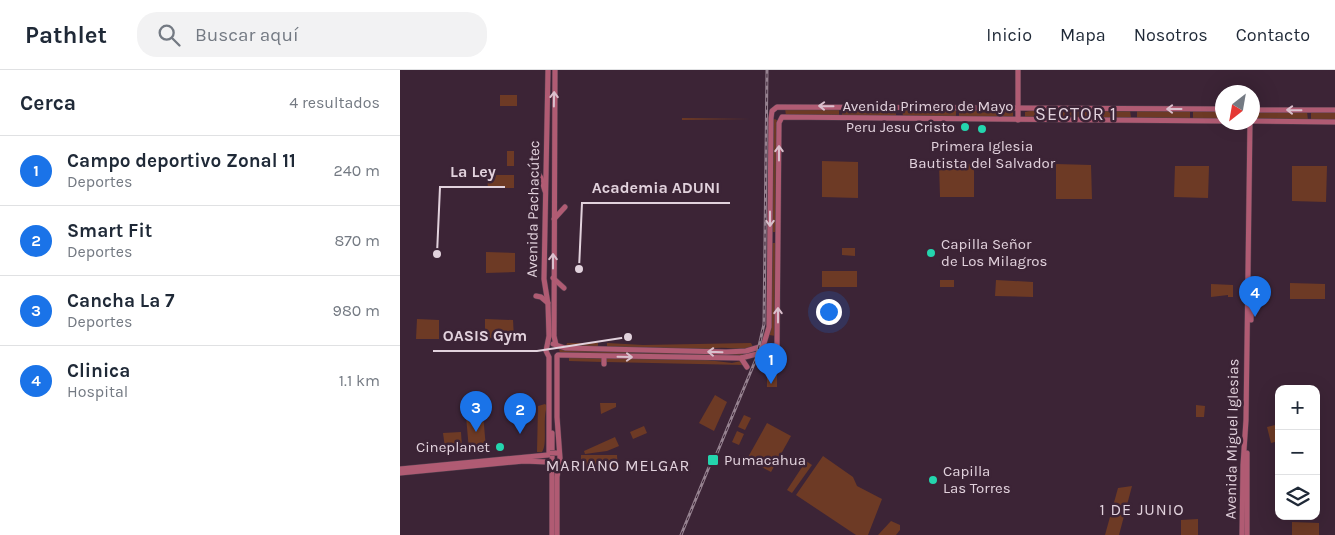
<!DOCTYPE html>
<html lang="es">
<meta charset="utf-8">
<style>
body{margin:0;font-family:Karla,sans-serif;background:#f2f2f3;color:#1f2937}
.controls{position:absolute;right:15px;bottom:15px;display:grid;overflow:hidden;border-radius:10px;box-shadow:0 5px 20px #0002}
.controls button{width:45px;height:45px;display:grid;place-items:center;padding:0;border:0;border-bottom:1px solid #e0e1e3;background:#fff;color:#1f2937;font:25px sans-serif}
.compass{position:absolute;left:815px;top:15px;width:45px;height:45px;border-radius:50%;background:#fff;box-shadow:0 5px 20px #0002;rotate:211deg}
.you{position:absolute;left:428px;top:241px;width:18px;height:18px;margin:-12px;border:4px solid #fff;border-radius:50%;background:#1a73e8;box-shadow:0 0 0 8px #1a73e833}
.badge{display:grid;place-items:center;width:32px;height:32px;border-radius:50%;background:#1a73e8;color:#fff;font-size:16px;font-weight:700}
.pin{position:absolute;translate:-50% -41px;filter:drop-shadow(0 1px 2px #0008)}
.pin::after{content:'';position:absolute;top:26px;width:18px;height:15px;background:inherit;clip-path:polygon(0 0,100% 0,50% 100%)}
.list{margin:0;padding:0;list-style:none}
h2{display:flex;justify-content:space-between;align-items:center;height:65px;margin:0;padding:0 20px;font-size:21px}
h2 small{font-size:16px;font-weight:400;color:#747a83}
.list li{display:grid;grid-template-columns:32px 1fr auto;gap:15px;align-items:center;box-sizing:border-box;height:70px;padding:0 20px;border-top:1px solid #e0e1e3}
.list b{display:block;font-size:19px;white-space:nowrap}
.list p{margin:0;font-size:16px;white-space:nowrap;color:#747a83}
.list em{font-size:16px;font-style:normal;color:#747a83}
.icon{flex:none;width:28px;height:28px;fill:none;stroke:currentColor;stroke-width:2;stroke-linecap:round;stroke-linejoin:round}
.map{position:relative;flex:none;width:935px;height:465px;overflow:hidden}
header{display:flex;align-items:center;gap:30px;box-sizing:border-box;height:70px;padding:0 25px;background:#fff;border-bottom:1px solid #e0e1e3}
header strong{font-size:24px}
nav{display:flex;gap:28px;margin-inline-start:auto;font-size:18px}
.search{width:350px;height:45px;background:#f2f2f3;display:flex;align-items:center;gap:12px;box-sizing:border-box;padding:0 18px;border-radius:20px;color:#747a83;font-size:19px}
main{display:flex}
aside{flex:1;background:#fff}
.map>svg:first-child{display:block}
.green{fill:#6d3a25}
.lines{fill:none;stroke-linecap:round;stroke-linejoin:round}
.major-casing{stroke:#54404f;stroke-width:6}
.major{stroke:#b05b73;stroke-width:5}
.rail-casing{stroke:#968290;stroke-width:3}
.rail{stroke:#3c2436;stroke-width:1;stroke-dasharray:4;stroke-linecap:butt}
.major-bridge-casing{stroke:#54404f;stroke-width:6;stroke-linecap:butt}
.major-bridge{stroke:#b05b73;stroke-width:5}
.oneway{stroke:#dac0cd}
.poi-dot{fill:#24d5ae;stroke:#3c2436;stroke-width:2}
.labels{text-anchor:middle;stroke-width:5;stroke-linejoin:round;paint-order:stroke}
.street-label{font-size:15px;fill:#e2d2dd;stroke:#3c2436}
.poi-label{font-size:15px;fill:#e2d2dd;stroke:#3c2436;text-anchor:start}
.neighbourhood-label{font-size:16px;letter-spacing:1px;fill:#e2d2dd;stroke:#3c2436}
.quarter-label{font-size:18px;letter-spacing:1px;fill:#e2d2dd;stroke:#3c2436}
.leader{fill:none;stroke:#e2d2dd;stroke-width:2}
.callout-dot{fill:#e2d2dd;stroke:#3c2436;stroke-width:2}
.callout-label{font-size:16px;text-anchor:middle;font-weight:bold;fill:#e2d2dd;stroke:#3c2436;stroke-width:5;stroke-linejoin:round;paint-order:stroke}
</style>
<header>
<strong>Pathlet</strong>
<div class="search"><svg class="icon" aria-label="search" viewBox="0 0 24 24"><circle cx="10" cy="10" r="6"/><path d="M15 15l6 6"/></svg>Buscar aquí</div>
<nav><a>Inicio</a><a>Mapa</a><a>Nosotros</a><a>Contacto</a></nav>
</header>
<main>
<aside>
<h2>Cerca<small>4 resultados</small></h2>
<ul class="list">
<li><span class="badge">1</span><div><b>Campo deportivo Zonal 11</b><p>Deportes</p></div><em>240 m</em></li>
<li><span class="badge">2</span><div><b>Smart Fit</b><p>Deportes</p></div><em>870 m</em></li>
<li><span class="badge">3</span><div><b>Cancha La 7</b><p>Deportes</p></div><em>980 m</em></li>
<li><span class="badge">4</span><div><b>Clinica</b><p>Hospital</p></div><em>1.1 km</em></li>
</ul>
</aside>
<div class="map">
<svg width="935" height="465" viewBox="0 0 935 465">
<rect width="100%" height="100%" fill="#3c2436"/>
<!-- green -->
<g class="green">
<rect x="100" y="25" width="17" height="11"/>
<path d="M 385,38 L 439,39 L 439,45 L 386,46 Z"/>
<path d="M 442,39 L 496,39 L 496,47 L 442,45 Z"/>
<path d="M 502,39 L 556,39 L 556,46 L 503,46 Z"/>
<path d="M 631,39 L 673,40 L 673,48 L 625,47 L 625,42 L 630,41 Z"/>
<rect x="559" y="40" width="54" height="7"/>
<path d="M 677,40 L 730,40 L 731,48 L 677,47 Z"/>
<path d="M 822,40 L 822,50 L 793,48 L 793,41 Z"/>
<path d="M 737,41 L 790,41 L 790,48 L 737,49 Z"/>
<path d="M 854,42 L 907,42 L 908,50 L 854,49 Z"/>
<path d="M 911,42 L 935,42 L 935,51 L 911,50 Z"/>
<path d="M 282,48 L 351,49 L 282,50 Z"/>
<path d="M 375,49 L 378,51 L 377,162 L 371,162 L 373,50 Z"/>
<rect x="107" y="81" width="7" height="15"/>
<path d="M 422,91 L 458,92 L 458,128 L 422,127 Z"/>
<path d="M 539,93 L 574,94 L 574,127 L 540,127 Z"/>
<path d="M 656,94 L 691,95 L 692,129 L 656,129 Z"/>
<path d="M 775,96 L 809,96 L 808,128 L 774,127 Z"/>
<path d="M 892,96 L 927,96 L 926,132 L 892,131 Z"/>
<path d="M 87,105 L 114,105 L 114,118 L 88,118 Z"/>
<path d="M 371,173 L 377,173 L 376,266 L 369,265 Z"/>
<path d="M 442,178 L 455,178 L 455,186 L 442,185 Z"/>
<path d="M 86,182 L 115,183 L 115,202 L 86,203 Z"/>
<rect x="422" y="201" width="35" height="16"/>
<rect x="540" y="210" width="14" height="7"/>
<path d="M 596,210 L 633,212 L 633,227 L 595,226 Z"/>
<path d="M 890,213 L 925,214 L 925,229 L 890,229 Z"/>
<path d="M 811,214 L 833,215 L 833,227 L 828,227 L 828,225 L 811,227 Z"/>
<path d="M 17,249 L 39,250 L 39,269 L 16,269 Z"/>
<path d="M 85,249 L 113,250 L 114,268 L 85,268 Z"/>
<path d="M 167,273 L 198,273 L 198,277 L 166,276 Z"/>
<path d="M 207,273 L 243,275 L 351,273 L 353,277 L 352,279 C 338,280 324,276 310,279 L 207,278 Z"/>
<path d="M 159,278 L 350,282 L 349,287 L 160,284 Z"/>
<path d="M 169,287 L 202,287 L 202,292 L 169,291 Z"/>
<path d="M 206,287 L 307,290 L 332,293 L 341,291 L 344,295 L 206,292 Z"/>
<rect x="367" y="299" width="10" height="18"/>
<path d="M 315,325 L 327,332 L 314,361 L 299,353 Z"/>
<path d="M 200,333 L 216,333 L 216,337 L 201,344 Z"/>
<path d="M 145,334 L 147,336 C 142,350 148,374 142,382 L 137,382 L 138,336 Z"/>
<path d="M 796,335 L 805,336 L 804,347 L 796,347 Z"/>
<path d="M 83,344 L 86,378 L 69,380 L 66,346 Z"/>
<path d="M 344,345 L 351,348 L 345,360 L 338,357 Z"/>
<path d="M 367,353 L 391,366 L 371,402 L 347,389 Z"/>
<path d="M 879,354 L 879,371 L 871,373 L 867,357 Z"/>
<path d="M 244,356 L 247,363 L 233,369 L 230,362 Z"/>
<path d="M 337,361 L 344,364 L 339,375 L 332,372 Z"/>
<path d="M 61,362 L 62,377 L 45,378 L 43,363 Z"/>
<path d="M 215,367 L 219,376 L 207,381 L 185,384 L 184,381 Z"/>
<path d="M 181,385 L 217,385 L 218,400 L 181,401 Z"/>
<path d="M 423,386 L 453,407 L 457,416 L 482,429 L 468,465 L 456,465 L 396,425 Z"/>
<path d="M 406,391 L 412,395 L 392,423 L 387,420 Z"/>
<path d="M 732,416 L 719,465 L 705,465 L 718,418 Z"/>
<path d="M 798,449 L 798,465 L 781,465 L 781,450 Z"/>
<path d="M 491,451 L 500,455 L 500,460 L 496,465 L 478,465 Z"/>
<path d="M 892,452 L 919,453 L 919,465 L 892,465 Z"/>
</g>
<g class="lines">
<!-- major casing -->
<g class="major-casing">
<g id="major">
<path d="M 148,0 L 144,209 L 148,234 L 149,266 L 146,281 L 149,287 L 149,384"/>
<path d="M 155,0 L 154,266 L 156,275"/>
<path d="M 852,40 L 935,40"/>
<path d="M 618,50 L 618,0"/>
<path d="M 852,51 L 935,52"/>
<path d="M 138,103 L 141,108 L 145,121"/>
<path d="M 154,149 L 165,137"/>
<path d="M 153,208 L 164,218"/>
<path d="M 136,226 L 141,227 L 148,233"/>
<path d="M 851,250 L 851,216"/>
<path d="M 153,274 L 165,278 L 326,282 L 346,281 L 363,276"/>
<path d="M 361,283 L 369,257 L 371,48 L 372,41 L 377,37 L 822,39"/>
<path d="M 158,285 L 341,288 L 369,281 L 377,276 L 379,53 L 382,47 L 822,51"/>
<path d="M 341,288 L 347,297"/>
<path d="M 204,294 L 204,287"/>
<path d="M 0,399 L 148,385"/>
<path d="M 0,403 L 124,391 L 147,392"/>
<path d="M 152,465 L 152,363"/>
<path d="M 157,465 L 157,407 L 160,388 L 157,347 L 157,286"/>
<path d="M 842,465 L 843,395 L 846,350 L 850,52"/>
<path d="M 847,465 L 847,383"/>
</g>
</g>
<!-- major -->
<use href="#major" class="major"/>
<!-- rail casing -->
<g class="rail-casing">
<g id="rail">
<path d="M 317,383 L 356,289 L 364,254 L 367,0"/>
<path d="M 281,465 L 309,397"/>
</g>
</g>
<!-- rail -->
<use href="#rail" class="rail"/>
<!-- major-bridge casing -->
<g class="major-bridge-casing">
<g id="major-bridge">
<path d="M 150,383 L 157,383"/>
<path d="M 149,394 L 157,394"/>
</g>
</g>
<!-- major-bridge -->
<use href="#major-bridge" class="major-bridge"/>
</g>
<!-- one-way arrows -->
<defs><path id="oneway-shaft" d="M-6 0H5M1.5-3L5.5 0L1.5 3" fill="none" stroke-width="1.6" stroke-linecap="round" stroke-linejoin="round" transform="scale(1.25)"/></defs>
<g class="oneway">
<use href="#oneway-shaft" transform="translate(154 29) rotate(-89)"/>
<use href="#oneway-shaft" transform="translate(426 36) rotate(-179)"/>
<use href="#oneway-shaft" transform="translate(774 39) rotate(-180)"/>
<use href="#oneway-shaft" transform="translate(894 40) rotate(-179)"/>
<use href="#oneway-shaft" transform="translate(379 83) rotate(-90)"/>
<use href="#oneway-shaft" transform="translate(370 149) rotate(90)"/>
<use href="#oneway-shaft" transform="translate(153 191) rotate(-90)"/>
<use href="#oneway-shaft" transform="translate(378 245) rotate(-90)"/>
<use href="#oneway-shaft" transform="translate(315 282) rotate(-178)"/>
<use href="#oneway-shaft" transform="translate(225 287) rotate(1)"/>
</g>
<!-- markers -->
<g class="poi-dot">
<circle cx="565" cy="57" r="5"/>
<circle cx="582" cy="59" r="5"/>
<circle cx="531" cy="183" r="5"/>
<circle cx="100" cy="377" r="5"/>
<rect x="307" y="384" width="12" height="12" rx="2.5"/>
<circle cx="533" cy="410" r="5"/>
</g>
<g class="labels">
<!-- street labels -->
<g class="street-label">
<text x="528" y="41">Avenida Primero de Mayo</text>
<text transform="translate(133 139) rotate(-89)" y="5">Avenida Pachacútec</text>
<text transform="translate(832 369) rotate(-89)" y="5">Avenida Miguel Iglesias</text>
</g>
<!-- poi labels -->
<g class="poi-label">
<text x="555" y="62" text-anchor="end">Peru Jesu Cristo</text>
<text x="582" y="81" text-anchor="middle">Primera Iglesia<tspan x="582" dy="17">Bautista del Salvador</tspan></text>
<text x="541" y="179">Capilla Señor<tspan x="541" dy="17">de Los Milagros</tspan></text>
<text x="90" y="382" text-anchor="end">Cineplanet</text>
<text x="324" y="395">Pumacahua</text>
<text x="543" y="406">Capilla<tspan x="543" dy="17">Las Torres</tspan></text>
</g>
<!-- neighbourhood labels -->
<g class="neighbourhood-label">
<text x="218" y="401">MARIANO MELGAR</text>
<text x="742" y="445">1 DE JUNIO</text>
</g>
<!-- quarter labels -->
<g class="quarter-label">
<text x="676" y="50">SECTOR 1</text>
</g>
</g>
<!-- callouts -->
<path class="leader" d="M37 184L40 117H105M179 199L182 133H330M228 267L137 281H33"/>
<g class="callout-dot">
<circle cx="37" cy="184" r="5"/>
<circle cx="179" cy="199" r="5"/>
<circle cx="228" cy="267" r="5"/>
</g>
<g class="callout-label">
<text x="73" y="107">La Ley</text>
<text x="256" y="123">Academia ADUNI</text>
<text x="85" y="271">OASIS Gym</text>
</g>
</svg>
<div class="controls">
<button>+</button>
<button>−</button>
<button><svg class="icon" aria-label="layers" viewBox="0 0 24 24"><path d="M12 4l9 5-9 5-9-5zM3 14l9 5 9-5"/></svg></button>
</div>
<svg class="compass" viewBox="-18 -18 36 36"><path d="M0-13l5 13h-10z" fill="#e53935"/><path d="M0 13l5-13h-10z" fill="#747a83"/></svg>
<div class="you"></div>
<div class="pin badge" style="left:371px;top:314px">1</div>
<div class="pin badge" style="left:120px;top:364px">2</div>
<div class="pin badge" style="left:76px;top:362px">3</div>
<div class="pin badge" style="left:855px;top:247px">4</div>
</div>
</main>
